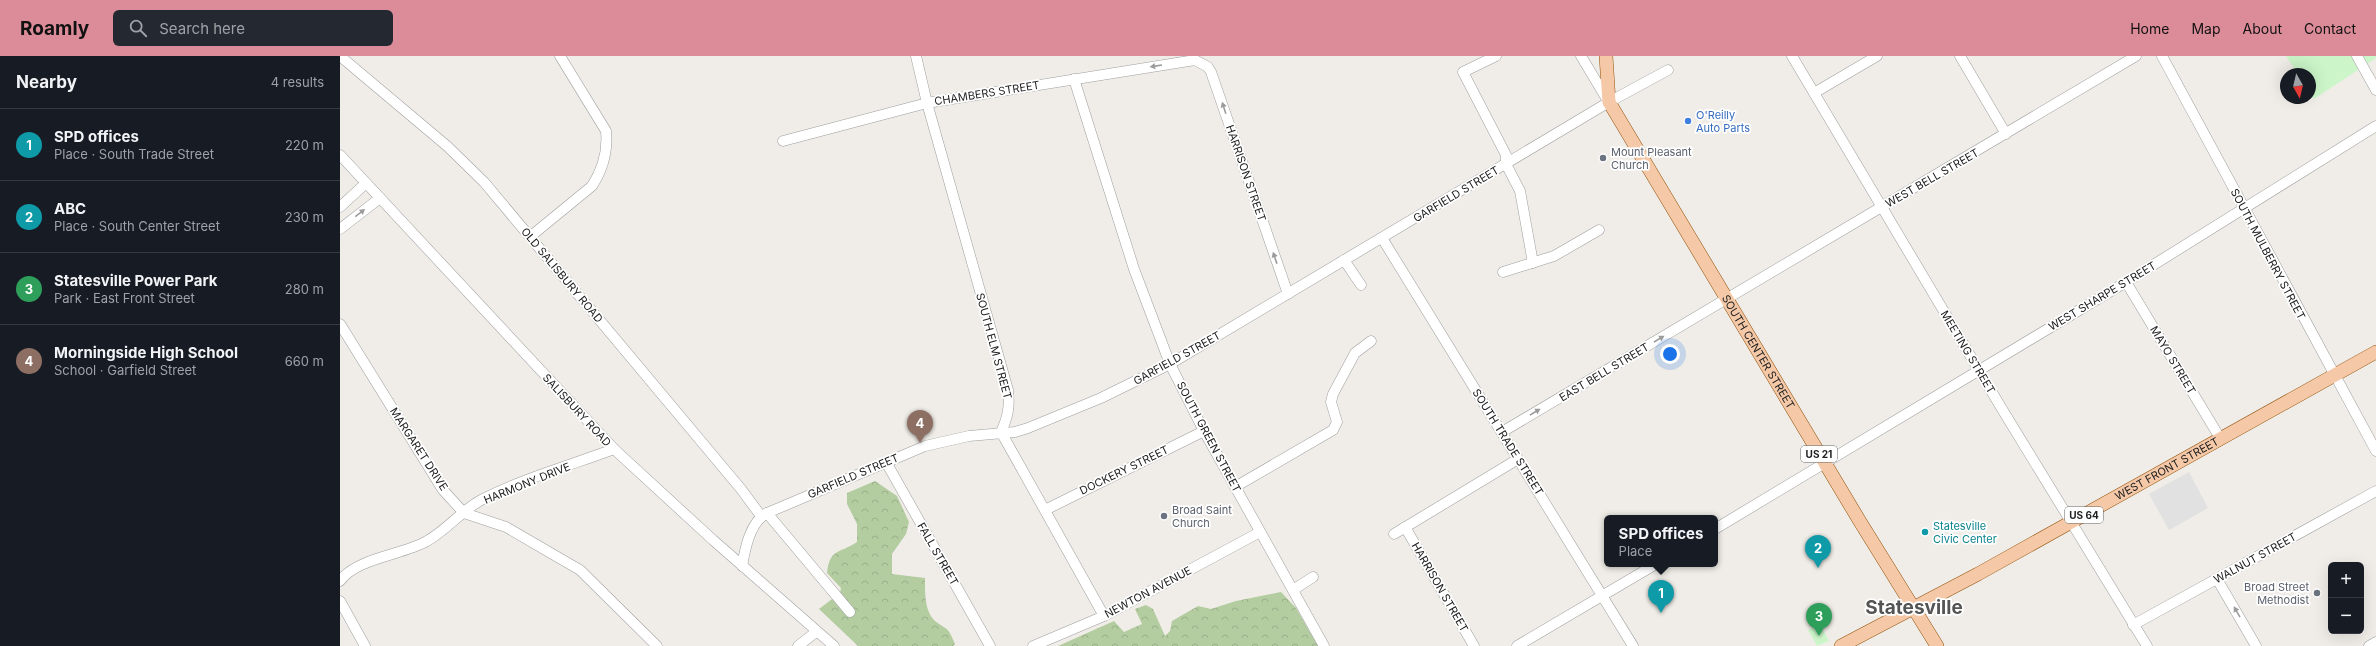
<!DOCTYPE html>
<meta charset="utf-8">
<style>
body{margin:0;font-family:Inter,sans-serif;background:#242831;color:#f1f3f6}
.controls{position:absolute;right:12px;bottom:12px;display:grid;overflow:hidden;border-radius:6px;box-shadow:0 4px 16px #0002}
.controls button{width:36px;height:36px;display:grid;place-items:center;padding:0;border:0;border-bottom:1px solid #363941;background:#171b24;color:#f1f3f6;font:20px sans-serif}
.compass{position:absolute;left:1940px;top:12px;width:36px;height:36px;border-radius:50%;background:#171b24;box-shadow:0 4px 16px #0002;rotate:172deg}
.you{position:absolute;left:1330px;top:298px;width:14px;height:14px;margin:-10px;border:3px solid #fff;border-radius:50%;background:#1a73e8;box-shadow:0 0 0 6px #1a73e833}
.badge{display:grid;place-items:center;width:26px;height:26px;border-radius:50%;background:#dc8c99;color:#fff;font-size:13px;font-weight:700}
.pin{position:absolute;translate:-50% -33px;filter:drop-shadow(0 1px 2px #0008)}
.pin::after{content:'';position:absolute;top:21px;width:14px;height:12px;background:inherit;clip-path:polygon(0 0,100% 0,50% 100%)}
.popup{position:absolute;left:1264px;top:459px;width:114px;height:52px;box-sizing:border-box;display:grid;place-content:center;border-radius:6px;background:#171b24;filter:drop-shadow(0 1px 3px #0005);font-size:13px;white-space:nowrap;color:#9ea1a6}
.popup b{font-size:15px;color:#f1f3f6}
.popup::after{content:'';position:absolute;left:50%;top:100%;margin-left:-8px;border:8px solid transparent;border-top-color:#171b24}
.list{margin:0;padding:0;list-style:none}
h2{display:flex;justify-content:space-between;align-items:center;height:52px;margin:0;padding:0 16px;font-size:17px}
h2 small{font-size:13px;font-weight:400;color:#9ea1a6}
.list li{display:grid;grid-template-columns:26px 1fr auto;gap:12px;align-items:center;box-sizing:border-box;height:72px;padding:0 16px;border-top:1px solid #363941}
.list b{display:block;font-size:15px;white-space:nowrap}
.list p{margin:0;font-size:13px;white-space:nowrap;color:#9ea1a6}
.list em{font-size:13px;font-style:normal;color:#9ea1a6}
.icon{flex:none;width:22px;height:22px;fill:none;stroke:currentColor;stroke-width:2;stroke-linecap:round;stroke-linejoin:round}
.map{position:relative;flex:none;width:2036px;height:590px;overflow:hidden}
header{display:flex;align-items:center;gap:24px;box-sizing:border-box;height:56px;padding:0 20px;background:#dc8c99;color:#111}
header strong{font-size:19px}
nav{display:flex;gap:22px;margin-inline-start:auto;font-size:14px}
.search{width:280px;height:36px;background:#242831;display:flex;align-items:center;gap:10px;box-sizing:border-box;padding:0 14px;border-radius:6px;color:#9ea1a6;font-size:15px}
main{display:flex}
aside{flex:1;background:#171b24}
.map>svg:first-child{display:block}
.forest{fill:url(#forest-crowns)}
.park{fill:#ccf6ca}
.parking{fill:#e1e1e1}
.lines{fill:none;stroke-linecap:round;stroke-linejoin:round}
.minor-casing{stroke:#9e9e9e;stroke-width:11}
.major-casing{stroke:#92530b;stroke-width:14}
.minor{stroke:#fff;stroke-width:10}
.major{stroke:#f5c9a8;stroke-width:13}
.oneway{fill:#9b9b9b}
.shop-dot{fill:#3f7fe0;stroke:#fff;stroke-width:1.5}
.worship-dot{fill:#6b7280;stroke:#fff;stroke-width:1.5}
.culture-dot{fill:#0f9aa8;stroke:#fff;stroke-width:1.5}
.labels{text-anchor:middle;stroke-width:3.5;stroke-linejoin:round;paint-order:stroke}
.shield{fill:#fff;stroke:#646464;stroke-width:1}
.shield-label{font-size:10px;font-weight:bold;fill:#212121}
.street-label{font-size:11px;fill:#212121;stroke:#fff}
.shop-label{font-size:11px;fill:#366cbe;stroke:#fff;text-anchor:start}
.worship-label{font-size:11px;fill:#5b616d;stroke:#fff;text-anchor:start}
.culture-label{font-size:11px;fill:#0d838f;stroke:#fff;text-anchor:start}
.town-label{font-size:19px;font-weight:bold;fill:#545454;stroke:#fff}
</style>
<header>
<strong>Roamly</strong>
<div class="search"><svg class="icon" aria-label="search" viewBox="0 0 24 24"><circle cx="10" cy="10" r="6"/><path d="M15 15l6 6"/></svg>Search here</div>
<nav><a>Home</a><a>Map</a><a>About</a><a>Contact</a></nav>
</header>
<main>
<aside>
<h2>Nearby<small>4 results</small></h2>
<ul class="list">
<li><span class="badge" style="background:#0f9aa8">1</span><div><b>SPD offices</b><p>Place · South Trade Street</p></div><em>220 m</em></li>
<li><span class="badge" style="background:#0f9aa8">2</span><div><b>ABC</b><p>Place · South Center Street</p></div><em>230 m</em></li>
<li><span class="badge" style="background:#2e9e5b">3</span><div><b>Statesville Power Park</b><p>Park · East Front Street</p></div><em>280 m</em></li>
<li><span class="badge" style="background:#8d6e63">4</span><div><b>Morningside High School</b><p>School · Garfield Street</p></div><em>660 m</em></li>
</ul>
</aside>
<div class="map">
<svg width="2036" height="590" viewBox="0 0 2036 590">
<defs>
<pattern id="forest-crowns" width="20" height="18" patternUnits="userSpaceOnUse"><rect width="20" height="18" fill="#b3cda0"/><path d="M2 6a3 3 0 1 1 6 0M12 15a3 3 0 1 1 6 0" fill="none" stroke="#9ab08a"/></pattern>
</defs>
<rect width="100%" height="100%" fill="#f0ede8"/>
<!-- forest -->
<g class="forest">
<path d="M 535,425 L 557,440 L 569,466 L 566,478 L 552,498 L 552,518 L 585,522 C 585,535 584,555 595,565 C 609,576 607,569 615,588 L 613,590 L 518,590 L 479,553 L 500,537 L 501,532 L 487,517 C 490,492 499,498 517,486 L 517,468 L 507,448 L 507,437 Z"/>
<path d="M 941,536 L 956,552 L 978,590 L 718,590 L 774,565 L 784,576 L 802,568 L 795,553 L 806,549 L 813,553 L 825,580 L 830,575 L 832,565 L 858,550 L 871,553 L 896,545 Z"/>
</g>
<!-- park -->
<g class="park">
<path d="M 1946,0 L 2036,0 L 2036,2 L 1974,43 L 1970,37 L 1970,18 L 1958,18 Z"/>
<path d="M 1480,568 L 1489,585 L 1477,590 L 1468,574 Z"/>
</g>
<!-- parking -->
<path class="parking" d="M 1849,416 L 1868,452 L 1829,474 L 1809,438 Z"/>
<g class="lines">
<!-- minor casing -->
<g class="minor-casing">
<g id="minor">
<path d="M 0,0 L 107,90 L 144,126 L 401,433 L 421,460"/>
<path d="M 576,0 L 587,47 L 668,334 C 670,350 668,361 661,376 L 764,560"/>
<path d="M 1156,0 L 1123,16 L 1166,99 L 1166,108 L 1180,135 L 1193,207"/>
<path d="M 1241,0 L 1268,45"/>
<path d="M 1452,0 L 1662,353 L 1807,590"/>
<path d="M 1620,0 L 1666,78"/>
<path d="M 1822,0 L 2036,395"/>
<path d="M 2017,0 L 2036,34"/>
<path d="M 734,23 L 794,213 L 830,308 L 864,375 L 984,590"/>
<path d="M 1474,37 L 1537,0"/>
<path d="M 443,85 L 587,47 L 855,4 L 868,11 L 871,16 L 948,238"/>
<path d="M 0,99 L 274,393 L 373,484 L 494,590"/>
<path d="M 0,151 L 26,127"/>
<path d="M 0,173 L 40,142"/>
<path d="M 191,180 L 252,130 C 263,113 268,95 266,75 L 220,0"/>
<path d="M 1042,182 L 1293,590"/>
<path d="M 1004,204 L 1021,229"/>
<path d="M 1163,216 L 1214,200 L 1259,174"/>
<path d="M 1786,226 L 1880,382"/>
<path d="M 0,268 L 103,434 L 124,457 L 166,471 L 240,514 L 317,590"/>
<path d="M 1162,376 L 1796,0"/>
<path d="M 546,406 L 650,590"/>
<path d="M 895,431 L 993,374 L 997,366 L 991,346 L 993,338 L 1015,297 L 1031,285"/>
<path d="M 705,454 L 864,375"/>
<path d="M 427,457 L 510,556"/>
<path d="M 1065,471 L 1134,590"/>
<path d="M 1375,473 L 1786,226 L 2036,70"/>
<path d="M 1054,478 L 1178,403"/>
<path d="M 402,510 C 405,493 410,466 427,457 L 585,390 L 629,380 L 675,376 L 688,372 L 761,342 L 830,308 L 1269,46 L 1328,14"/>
<path d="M 1877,523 L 1916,590"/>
<path d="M 0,525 C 16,502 63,499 87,485 C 107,474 123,453 143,443 C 185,422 231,409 274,393"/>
<path d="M 953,534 L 973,521"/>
<path d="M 0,545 L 25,590"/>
<path d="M 1793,569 L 2036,435"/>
<path d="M 458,590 L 476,576"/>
<path d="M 693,590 L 764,560 L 920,476"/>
<path d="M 1177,590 L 1316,508"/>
<path d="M 2029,590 L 2036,586"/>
</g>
</g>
<!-- major casing -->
<g class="major-casing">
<g id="major">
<path id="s1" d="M 1266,0 L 1269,46 L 1519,464 L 1597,590"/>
<path id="s2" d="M 1501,590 L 1638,518 L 2036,296"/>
</g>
</g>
<!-- minor -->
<use href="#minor" class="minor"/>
<!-- major -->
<use href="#major" class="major"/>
</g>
<!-- one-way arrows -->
<defs><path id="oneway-solid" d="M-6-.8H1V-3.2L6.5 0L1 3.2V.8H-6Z"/></defs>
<g class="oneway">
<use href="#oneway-solid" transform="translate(816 10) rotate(171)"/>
<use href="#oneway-solid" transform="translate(884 52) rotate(-108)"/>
<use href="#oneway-solid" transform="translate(20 157) rotate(-38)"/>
<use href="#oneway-solid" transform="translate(935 202) rotate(-109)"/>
<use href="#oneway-solid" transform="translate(1319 283) rotate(-31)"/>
<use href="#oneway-solid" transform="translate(1195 356) rotate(-31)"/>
<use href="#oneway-solid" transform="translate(1897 556) rotate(-120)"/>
</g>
<!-- markers -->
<circle class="shop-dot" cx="1348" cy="65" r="4"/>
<g class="worship-dot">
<circle cx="1263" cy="102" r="4"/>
<circle cx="824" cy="460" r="4"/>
<circle cx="1977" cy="537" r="4"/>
</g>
<circle class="culture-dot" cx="1585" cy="476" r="4"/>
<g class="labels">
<!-- shield labels -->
<g class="shield">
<rect x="1461" y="390" width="36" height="16" rx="3"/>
<rect x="1725" y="451" width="38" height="16" rx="3"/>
</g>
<g class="shield-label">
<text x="1479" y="402">US 21</text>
<text x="1744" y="463">US 64</text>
</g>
<!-- street labels -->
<g class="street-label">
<text transform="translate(647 37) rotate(-9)" y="4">CHAMBERS STREET</text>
<text transform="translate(906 117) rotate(71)" y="4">HARRISON STREET</text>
<text transform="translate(1592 122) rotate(-30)" y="4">WEST BELL STREET</text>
<text transform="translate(1116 138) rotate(-31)" y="4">GARFIELD STREET</text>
<text transform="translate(1928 198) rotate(62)" y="4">SOUTH MULBERRY STREET</text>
<text transform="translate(222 219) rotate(50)" y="4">OLD SALISBURY ROAD</text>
<text transform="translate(1762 240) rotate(-31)" y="4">WEST SHARPE STREET</text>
<text transform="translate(654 290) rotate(75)" y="4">SOUTH ELM STREET</text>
<text dy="4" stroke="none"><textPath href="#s1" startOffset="337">SOUTH CENTER STREET</textPath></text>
<text transform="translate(1628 296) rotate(59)" y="4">MEETING STREET</text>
<text transform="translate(837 302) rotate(-29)" y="4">GARFIELD STREET</text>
<text transform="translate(1833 304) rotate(59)" y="4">MAYO STREET</text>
<text transform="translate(1264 316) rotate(-31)" y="4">EAST BELL STREET</text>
<text transform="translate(237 354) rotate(47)" y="4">SALISBURY ROAD</text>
<text transform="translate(869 381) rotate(62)" y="4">SOUTH GREEN STREET</text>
<text transform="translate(1168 386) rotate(58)" y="4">SOUTH TRADE STREET</text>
<text transform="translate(79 393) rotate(57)" y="4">MARGARET DRIVE</text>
<text dy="4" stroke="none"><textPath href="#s2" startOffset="371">WEST FRONT STREET</textPath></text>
<text transform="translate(784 414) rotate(-26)" y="4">DOCKERY STREET</text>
<text transform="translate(513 420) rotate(-23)" y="4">GARFIELD STREET</text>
<text transform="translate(187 427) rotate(-22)" y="4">HARMONY DRIVE</text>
<text transform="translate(598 498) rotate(60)" y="4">FALL STREET</text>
<text transform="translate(1915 502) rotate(-29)" y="4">WALNUT STREET</text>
<text transform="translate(1100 531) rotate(60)" y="4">HARRISON STREET</text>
<text transform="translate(808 536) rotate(-28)" y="4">NEWTON AVENUE</text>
</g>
<!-- shop labels -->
<g class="shop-label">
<text x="1356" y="63">O'Reilly<tspan x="1356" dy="13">Auto Parts</tspan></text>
</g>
<!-- worship labels -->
<g class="worship-label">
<text x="1271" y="100">Mount Pleasant<tspan x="1271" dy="13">Church</tspan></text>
<text x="832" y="458">Broad Saint<tspan x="832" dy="13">Church</tspan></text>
<text x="1969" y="535" text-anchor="end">Broad Street<tspan x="1969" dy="13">Methodist</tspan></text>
</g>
<!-- culture labels -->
<g class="culture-label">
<text x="1593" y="474">Statesville<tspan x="1593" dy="13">Civic Center</tspan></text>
</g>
<!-- town labels -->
<g class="town-label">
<text x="1574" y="558">Statesville</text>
</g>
</g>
</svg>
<div class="controls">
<button>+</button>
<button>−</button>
</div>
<svg class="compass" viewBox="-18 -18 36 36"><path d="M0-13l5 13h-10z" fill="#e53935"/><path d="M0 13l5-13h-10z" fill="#9ea1a6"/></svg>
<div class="you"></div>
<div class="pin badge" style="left:1321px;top:557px;background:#0f9aa8">1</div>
<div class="popup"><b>SPD offices</b>Place</div>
<div class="pin badge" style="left:1478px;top:512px;background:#0f9aa8">2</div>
<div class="pin badge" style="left:1479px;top:580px;background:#2e9e5b">3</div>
<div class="pin badge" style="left:580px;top:387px;background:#8d6e63">4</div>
</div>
</main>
